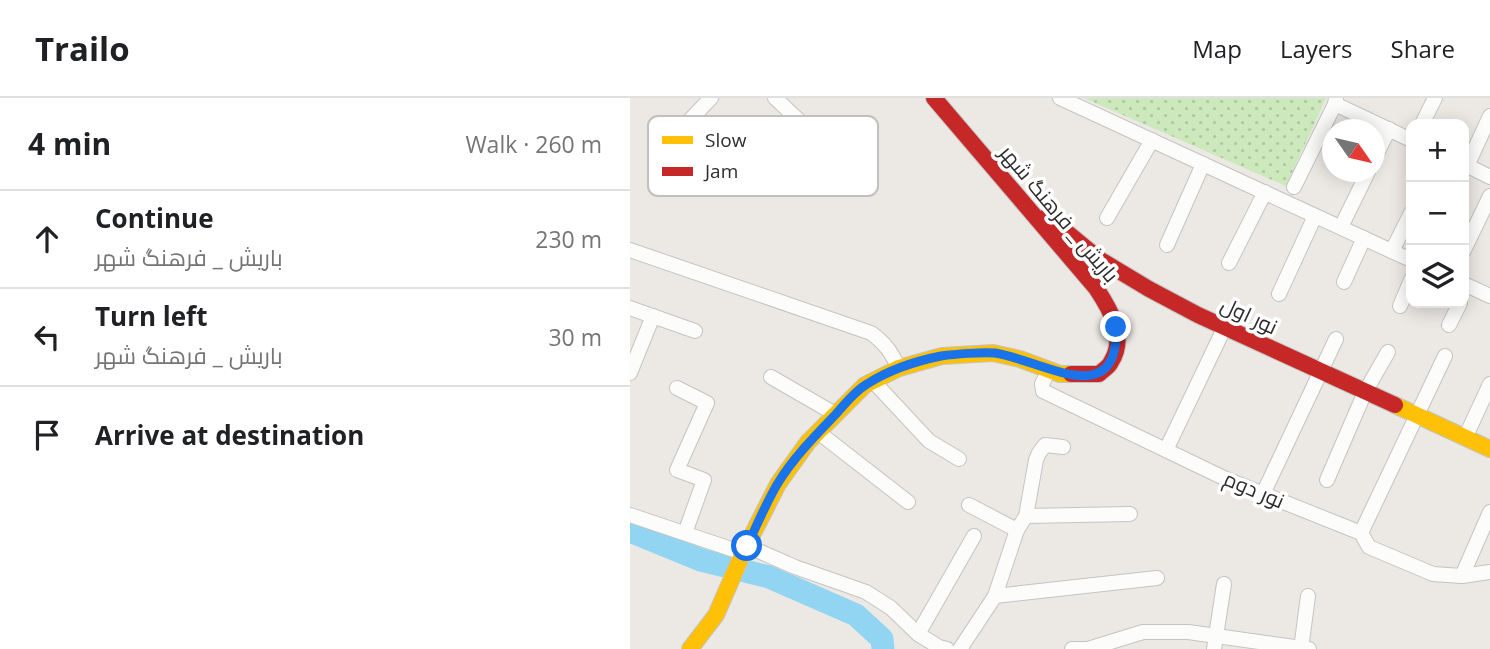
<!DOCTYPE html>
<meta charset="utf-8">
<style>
body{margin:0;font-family:"Open Sans",Cairo,sans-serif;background:#f2f2f2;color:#202124}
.controls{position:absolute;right:21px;top:21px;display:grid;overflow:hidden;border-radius:14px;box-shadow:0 4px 18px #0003}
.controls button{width:63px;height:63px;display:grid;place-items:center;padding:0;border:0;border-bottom:2px solid #e0e0e0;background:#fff;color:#202124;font:35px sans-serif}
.compass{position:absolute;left:692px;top:21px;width:63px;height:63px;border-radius:50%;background:#fff;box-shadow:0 4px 18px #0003;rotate:124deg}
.stop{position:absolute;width:21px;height:21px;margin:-16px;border:5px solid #1a73e8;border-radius:50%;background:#fff}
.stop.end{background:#1a73e8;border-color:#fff;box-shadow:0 2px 7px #0008}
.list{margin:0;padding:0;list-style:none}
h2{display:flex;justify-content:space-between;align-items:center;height:91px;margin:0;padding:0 28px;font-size:30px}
h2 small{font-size:23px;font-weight:400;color:#757577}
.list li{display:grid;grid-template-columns:46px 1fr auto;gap:21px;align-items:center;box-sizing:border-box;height:98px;padding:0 28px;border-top:2px solid #e0e0e0}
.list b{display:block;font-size:26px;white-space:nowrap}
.list p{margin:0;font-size:23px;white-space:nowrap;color:#757577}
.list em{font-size:23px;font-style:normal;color:#757577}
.icon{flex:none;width:38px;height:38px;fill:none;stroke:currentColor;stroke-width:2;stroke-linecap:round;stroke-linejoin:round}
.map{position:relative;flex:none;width:860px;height:551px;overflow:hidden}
header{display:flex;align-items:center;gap:42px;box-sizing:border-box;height:98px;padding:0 35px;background:#fff;border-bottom:2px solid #e0e0e0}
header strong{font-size:33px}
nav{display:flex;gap:38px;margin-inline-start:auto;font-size:24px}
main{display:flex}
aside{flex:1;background:#fff}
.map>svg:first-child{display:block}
.grass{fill:url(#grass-dots)}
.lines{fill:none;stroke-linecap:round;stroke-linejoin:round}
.river{stroke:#92d5f2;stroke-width:23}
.street-casing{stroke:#c5c4c4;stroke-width:16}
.slow-casing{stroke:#c5c4c4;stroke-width:18}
.jam-casing{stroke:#c5c4c4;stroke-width:18}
.street{stroke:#fcfcfb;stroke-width:14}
.slow{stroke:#ffc107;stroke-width:16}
.jam{stroke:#c62828;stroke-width:16}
.route{stroke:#1a73e8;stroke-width:9}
.labels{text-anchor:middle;stroke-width:7;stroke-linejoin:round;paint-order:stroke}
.street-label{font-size:21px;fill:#2d2d2d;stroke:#fff}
.key{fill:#fff;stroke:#c0c0c0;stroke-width:2}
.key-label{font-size:19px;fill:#2d2d2d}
</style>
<header>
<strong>Trailo</strong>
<nav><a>Map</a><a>Layers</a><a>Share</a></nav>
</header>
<main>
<aside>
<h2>4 min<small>Walk · 260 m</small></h2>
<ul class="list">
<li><svg class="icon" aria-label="ahead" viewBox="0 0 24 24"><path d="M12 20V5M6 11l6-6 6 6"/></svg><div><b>Continue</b><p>باریش _ فرهنگ شهر</p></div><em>230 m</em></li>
<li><svg class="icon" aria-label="left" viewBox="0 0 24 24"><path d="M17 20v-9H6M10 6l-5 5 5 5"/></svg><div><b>Turn left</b><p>باریش _ فرهنگ شهر</p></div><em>30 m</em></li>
<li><svg class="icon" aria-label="arrive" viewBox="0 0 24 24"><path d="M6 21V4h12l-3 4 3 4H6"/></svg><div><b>Arrive at destination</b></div></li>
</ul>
</aside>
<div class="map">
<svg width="860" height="551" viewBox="0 0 860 551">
<defs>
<pattern id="grass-dots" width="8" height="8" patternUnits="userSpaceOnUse" patternTransform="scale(1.75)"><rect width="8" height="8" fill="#cbe9ba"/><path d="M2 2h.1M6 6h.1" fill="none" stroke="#afc8a0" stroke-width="1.8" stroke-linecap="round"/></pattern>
</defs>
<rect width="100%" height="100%" fill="#ece8e3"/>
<!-- grass -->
<path class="grass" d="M 454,0 L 696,0 L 656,88 Z"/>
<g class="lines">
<!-- river -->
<path class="river" d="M 0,433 L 71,462 L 139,479 L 226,517 L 252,541 L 253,551"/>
<!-- street casing -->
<g class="street-casing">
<g id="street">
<path d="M 145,0 L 177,30"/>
<path d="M 430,0 L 781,162"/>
<path d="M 706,0 L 705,6 L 781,42"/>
<path d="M 58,24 L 81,0"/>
<path d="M 792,26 L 805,0"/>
<path d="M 744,61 L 759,31"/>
<path d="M 834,66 L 860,79"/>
<path d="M 837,68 L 860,18"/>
<path d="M 664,89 L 705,6"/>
<path d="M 477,120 L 522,42"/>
<path d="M 711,129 L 738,74"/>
<path d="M 537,147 L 573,66"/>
<path d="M 0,152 L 241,235 C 255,245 261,254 269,270"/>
<path d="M 834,152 L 860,98"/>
<path d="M 762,153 L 781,115"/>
<path d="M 599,165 L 635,94"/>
<path d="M 714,184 L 734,140"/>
<path d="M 834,186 L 860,198"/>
<path d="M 649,196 L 685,118"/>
<path d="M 770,208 L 781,182"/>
<path d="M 0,210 L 65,233"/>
<path d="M 819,227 L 830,205"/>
<path d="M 419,272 L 412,286 L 413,293 L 596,381 L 731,435 L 739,449 L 803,476 L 832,478 L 860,474"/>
<path d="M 0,275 L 23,218"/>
<path d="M 141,279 L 205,316"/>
<path d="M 243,283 L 299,343 L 329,361"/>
<path d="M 47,290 L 77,305 L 47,372 L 74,382 L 55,435"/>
<path d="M 188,334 L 278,404"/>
<path d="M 835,340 L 860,286"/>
<path d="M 536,352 L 601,216"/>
<path d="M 697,382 L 735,294 L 758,254"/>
<path d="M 633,396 L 706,241"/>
<path d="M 339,407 L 387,432"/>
<path d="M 0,417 L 113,455"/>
<path d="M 396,418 L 500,416"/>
<path d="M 731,435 L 815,258"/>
<path d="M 117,448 L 165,469 L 236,494 L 261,510 L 288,536 L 309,549 L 317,551"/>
<path d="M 832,478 L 860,414"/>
<path d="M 365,498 L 387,432 L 396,418 L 406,362 L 409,355 L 415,347 L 433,349"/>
<path d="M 288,536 L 344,438"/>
<path d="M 330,551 L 365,498 L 527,480"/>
<path d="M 442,551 L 458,551 L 513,534 L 558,534 L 679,551"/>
<path d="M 584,551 L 594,486"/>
<path d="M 671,551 L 678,498"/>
</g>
</g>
<!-- slow casing -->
<g class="slow-casing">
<g id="slow">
<path d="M 765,307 L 860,351"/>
<path d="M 60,551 L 86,517 L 113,455 L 148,386 L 178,344 L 235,287 L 269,270 L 312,258 L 363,255 L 390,261 L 430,276 L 441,276"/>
</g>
</g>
<!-- jam casing -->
<g class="jam-casing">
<g id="jam">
<path d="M 304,0 L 466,190 C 480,211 497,239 481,264 C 479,269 473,272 469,276 L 441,276"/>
<path d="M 417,118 L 469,161 L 519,191 L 568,217 L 765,307"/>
</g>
</g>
<!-- street -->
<use href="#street" class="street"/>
<!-- slow -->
<use href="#slow" class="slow"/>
<!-- jam -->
<use href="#jam" class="jam"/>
</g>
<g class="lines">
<!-- route -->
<path class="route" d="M 117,448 C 127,427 136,405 148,385 C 164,359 185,338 206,316 C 215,306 225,293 237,286 C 259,272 286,263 311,258 C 325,256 352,254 365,255 C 409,261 490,316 486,229"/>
</g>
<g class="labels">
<!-- street labels -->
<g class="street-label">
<text transform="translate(429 116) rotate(50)" y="7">باریش _ فرهنگ شهر</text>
<text transform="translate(619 218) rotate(25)" y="7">نور اول</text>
<text transform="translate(624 392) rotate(23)" y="7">نور دوم</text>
</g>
</g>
<!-- legend -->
<rect x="18" y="18" width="230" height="80" rx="10" class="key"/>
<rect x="32" y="38" width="31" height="8" fill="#ffc107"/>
<rect x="32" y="69" width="31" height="9" fill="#c62828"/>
<g class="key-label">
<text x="75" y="49">Slow</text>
<text x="75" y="80">Jam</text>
</g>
</svg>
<div class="controls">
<button>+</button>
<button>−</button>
<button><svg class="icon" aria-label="layers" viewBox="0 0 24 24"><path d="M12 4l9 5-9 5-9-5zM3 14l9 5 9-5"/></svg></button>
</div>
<svg class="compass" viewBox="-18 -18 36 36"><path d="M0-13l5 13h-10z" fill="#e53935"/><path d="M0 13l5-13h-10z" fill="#757577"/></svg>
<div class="stop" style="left:117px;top:448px"></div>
<div class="stop end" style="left:486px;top:229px"></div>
</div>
</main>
